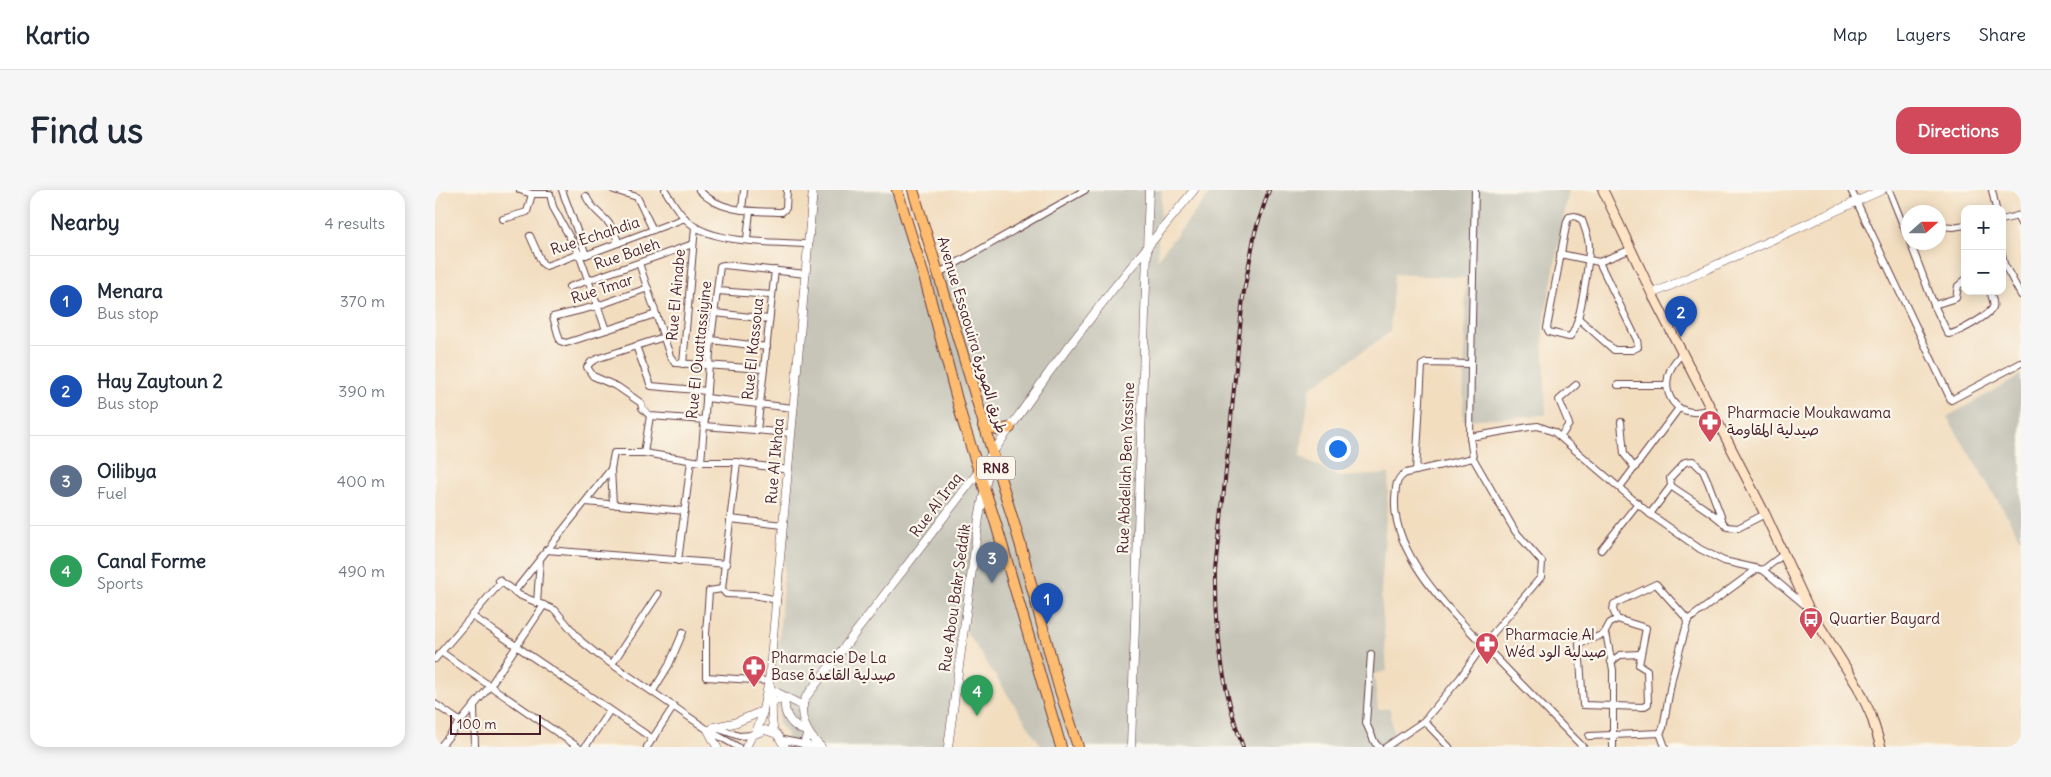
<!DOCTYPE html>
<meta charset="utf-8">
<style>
body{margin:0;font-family:Delius,"Playpen Sans Arabic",sans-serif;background:#f6f6f7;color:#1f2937}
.controls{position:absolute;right:15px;top:15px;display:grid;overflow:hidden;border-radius:10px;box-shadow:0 2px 12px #0003}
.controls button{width:45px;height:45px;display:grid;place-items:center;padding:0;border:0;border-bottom:1px solid #e0e1e3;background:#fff;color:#1f2937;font:25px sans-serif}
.compass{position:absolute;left:1466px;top:15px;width:45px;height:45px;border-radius:50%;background:#fff;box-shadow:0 2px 12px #0003;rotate:69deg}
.scale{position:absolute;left:15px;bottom:12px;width:91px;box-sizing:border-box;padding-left:5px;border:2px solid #4a1f2b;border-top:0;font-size:14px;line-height:18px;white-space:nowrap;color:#4a1f2b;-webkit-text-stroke:4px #fbf7ec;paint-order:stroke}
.you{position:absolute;left:902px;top:258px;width:18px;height:18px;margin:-12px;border:4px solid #fff;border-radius:50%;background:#1a73e8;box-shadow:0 0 0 8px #1a73e833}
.badge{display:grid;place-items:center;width:32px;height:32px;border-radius:50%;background:#d1495b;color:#fff;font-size:16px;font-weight:700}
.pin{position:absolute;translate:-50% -41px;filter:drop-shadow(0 1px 2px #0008)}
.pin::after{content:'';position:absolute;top:26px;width:18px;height:15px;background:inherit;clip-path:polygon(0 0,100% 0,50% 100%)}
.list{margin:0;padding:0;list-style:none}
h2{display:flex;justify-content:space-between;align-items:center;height:65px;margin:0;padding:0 20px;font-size:21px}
h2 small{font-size:16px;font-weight:400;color:#747a83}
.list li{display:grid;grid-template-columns:32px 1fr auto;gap:15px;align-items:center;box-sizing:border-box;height:90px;padding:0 20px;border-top:1px solid #e0e1e3}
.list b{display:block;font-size:19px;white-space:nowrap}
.list p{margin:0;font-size:16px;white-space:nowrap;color:#747a83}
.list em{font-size:16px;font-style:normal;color:#747a83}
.map{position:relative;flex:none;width:1586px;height:557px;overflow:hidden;border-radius:15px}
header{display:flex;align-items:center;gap:30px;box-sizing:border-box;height:70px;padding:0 25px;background:#fff;border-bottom:1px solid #e0e1e3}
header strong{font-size:24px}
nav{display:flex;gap:28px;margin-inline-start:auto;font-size:18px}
.intro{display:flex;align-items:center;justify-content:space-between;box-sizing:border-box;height:120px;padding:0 30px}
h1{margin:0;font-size:35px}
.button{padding:12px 22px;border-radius:15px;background:#d1495b;color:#fff;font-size:18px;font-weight:700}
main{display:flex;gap:30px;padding:0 30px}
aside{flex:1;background:#fff;border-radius:15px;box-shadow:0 2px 12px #0003}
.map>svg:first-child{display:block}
.industrial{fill:#c6c5b8}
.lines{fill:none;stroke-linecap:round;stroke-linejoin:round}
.minor-casing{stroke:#633c41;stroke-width:8}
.tertiary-casing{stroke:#633c41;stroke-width:9}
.secondary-casing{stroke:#633c41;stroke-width:11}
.primary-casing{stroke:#633c41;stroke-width:12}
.minor{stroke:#fff;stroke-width:6}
.tertiary{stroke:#fff;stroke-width:8}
.secondary{stroke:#ffe4c6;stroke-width:9}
.primary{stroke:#febc70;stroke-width:10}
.rail-casing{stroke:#4a1f2b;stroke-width:4}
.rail{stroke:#fbf7ec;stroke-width:2;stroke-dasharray:5.5;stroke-linecap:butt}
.labels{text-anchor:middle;stroke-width:4.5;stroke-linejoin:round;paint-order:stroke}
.shield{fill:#fbf7ec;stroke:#7f6065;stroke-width:1}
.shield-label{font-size:14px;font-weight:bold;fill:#4a1f2b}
.street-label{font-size:15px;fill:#4a1f2b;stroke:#fbf7ec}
.poi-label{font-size:15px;fill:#4a1f2b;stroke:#fbf7ec;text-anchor:start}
</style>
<header>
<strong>Kartio</strong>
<nav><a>Map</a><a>Layers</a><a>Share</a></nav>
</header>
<div class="intro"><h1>Find us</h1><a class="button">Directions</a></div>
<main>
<aside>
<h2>Nearby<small>4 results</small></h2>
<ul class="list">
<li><span class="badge" style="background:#1a4fb4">1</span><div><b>Menara</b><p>Bus stop</p></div><em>370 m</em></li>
<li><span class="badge" style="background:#1a4fb4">2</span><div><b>Hay Zaytoun 2</b><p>Bus stop</p></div><em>390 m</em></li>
<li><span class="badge" style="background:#5c6f8a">3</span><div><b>Oilibya</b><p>Fuel</p></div><em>400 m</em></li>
<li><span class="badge" style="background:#2e9e5b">4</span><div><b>Canal Forme</b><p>Sports</p></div><em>490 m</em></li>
</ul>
</aside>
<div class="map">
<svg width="1586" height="557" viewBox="0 0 1586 557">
<rect width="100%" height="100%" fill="#fbf7ec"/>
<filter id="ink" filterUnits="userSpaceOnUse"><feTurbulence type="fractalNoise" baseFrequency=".02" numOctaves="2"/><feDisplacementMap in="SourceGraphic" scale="10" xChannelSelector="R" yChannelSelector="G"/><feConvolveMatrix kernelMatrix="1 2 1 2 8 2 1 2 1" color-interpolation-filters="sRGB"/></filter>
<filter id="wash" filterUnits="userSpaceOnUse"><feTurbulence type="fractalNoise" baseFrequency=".0096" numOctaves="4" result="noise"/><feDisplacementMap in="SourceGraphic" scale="20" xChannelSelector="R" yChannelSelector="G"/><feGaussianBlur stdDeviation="1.12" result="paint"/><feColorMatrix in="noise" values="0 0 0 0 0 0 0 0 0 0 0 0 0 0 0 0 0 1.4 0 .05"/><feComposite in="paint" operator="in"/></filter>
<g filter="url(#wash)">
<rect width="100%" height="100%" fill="#f2ddbf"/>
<!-- industrial -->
<g class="industrial">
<path d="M 376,0 L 462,0 L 487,86 L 645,0 L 727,0 L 722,69 L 778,0 L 1134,0 L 1108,137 L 1111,225 L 1028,230 L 1031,88 L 959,84 L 955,142 L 875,198 L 865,266 L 904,287 L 954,284 L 946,403 L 952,481 L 939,484 L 943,519 L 955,519 L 960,557 L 607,557 L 527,435 L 511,557 L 353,557 L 352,544 L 344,534 L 341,495 Z"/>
<path d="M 1586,185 L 1586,349 L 1512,227 Z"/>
</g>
</g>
<g filter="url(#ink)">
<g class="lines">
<!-- minor casing -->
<g class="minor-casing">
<g id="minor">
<path d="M 85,0 L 97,4"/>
<path d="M 127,0 L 151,65"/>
<path d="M 179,0 L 202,7 L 218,40"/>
<path d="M 230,0 C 238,13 246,27 259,36 C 286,54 342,52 373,54"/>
<path d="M 264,0 C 285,23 318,21 347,22 L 351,18 L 352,0"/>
<path d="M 1416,0 L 1516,210 L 1586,173"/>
<path d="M 1454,0 L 1472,45 L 1474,44"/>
<path d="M 1557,0 L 1561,19"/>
<path d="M 151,6 C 160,27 177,26 183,53"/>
<path d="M 307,20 L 309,0"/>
<path d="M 1140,26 L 1147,30 C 1150,39 1154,48 1154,57 C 1154,71 1145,141 1134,147 L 1114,142 L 1112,138 L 1132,31 L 1134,27 Z"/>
<path d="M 1582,26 L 1586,34"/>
<path d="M 68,29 L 92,22 L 97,4 L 115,4 L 118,17 L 144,64 L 171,140"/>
<path d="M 1567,30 L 1586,25"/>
<path d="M 1504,36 L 1518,37 L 1530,35"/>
<path d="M 95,46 L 107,73 L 111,76 L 144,64 L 151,65 L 250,28"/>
<path d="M 312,49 L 315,21"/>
<path d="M 1475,52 L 1499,115 L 1513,144 C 1522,144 1555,125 1558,117 C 1560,113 1556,106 1555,101"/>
<path d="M 1125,64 L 1164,72 L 1197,59"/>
<path d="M 1567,64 L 1569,74 L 1586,105"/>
<path d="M 204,73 L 235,166 L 240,173 L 329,179"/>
<path d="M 504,83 L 650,0"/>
<path d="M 134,97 L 258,54"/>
<path d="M 213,98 L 162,116 L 118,127 L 125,151 L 131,153 L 221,124"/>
<path d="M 283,101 L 336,105"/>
<path d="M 1499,115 L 1521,108 L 1523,96 L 1530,90"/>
<path d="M 280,123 L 334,129"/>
<path d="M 1143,128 L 1179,160 L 1197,160 L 1203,157 L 1202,150 L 1164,72"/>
<path d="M 276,150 L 332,157"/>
<path d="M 201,156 L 216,196 L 272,201"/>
<path d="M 1247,164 C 1217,191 1236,234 1275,219"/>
<path d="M 248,174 L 260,37"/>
<path d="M 1183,195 L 1232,195"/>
<path d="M 271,208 L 358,218"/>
<path d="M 215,226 L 207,218 L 206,213 L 183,197 L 158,186 L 152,177 L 156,172 L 164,168 L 229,147"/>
<path d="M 215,226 L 270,230"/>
<path d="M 1186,232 L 1189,264 L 1200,278"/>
<path d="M 269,236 L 356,243"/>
<path d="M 322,241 L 340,80"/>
<path d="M 1126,246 L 1134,234 L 1124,210 L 1141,195"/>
<path d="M 1035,247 L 1094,237 L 1103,236 L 1119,242 L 1215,324 L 1265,359 L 1289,371 L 1328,380 L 1371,416"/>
<path d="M 209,263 L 215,226"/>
<path d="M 1038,268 L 971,283 C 960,289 961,297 960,309 C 957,371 1028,433 1068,475 C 1094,502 1121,530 1148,557"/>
<path d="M 266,272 L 276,150 L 285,76 L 289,75 L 371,84"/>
<path d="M 176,279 L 178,315"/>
<path d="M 981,281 L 987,175 L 991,173 L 1036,174"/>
<path d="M 1185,297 L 1244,218"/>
<path d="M 151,312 L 250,321"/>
<path d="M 1215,324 L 1236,296"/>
<path d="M 295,329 L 348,335"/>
<path d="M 1287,329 L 1273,292 L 1268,281 L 1258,271 L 1250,272 L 1235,288 L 1236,296 C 1249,306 1285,326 1292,337 L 1303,338 L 1330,324"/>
<path d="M 111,360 L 292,374"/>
<path d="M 1166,360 L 1203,313"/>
<path d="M 243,371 L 256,271"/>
<path d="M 1328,380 L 1349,364"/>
<path d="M 64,390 L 84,405 L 120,420 L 146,451 L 162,464 L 273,540 L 303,557"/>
<path d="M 287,399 L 302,272"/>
<path d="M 79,402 L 176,279 L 179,263 L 209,263 L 266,272 L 302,272 L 353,280"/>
<path d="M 102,413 L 105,369"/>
<path d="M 37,426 L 218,549"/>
<path d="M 1182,429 L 1175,433 L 1169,444 L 1144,454 L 1148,515 L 1208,517 L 1213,514 L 1212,480 L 1204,475 L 1211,438 L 1182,429 L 1178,420 L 1179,414 L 1221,394 L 1253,430"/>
<path d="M 1169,444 L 1172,448 L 1178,480 L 1178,557"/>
<path d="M 6,462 L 143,557"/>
<path d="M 936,464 L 931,533 L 940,553 L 944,557"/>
<path d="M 0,469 L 66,392"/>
<path d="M 1176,472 L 1185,465 L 1205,464"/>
<path d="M 177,474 L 223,404"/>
<path d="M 334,491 L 271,487 L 271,444 L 274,401 L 287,399 L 291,404 L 319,405 L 342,410"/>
<path d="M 218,501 L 234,475 L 248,442"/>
<path d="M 0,514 L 26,532"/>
<path d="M 39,516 L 40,557"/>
<path d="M 278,537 L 304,546 L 317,545"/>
<path d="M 1225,543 L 1230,557"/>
<path d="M 1154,546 L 1225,543 L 1228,538 L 1237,488 L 1253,430 L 1322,379"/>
<path d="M 348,550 L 384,557"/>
<path d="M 5,557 L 55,496 L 109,415"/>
<path d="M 150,557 L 175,520"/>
<path d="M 212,557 L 239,516"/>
<path d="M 951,557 L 989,531"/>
<path d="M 1014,557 L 989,531 L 1025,488 L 1048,455 L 1106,387 L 1107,372 L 1080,341 L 1038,268 L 1035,247 L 1036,174 L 1040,0"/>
</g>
</g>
<!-- tertiary casing -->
<g class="tertiary-casing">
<g id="tertiary">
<path d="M 1217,104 L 1447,0"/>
<path d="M 334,492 C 340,508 334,525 339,541"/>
<path d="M 337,500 L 368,516"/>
<path d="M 336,512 L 350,508 C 348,525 356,537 373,542 L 369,554"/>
<path d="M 279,537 L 299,533 L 328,521"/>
<path d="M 273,540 L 282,557"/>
<path d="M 321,542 L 326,529 L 334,491 L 378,0"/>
<path d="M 311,557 L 317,545 L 330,540 L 342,544 L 350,557"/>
<path d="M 386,557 C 372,545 361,524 371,507 L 551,272 L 615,181 L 678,99 L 759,0"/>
<path d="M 513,557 L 544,328 L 556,269"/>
<path d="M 696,557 L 714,0"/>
</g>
</g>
<!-- secondary casing -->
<g class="secondary-casing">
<path id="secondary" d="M 1168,0 L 1217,104 L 1330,324 L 1374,419 L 1423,497 L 1436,525 L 1446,557"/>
</g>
<!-- primary casing -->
<g class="primary-casing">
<g id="primary">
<path d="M 462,0 L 491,93 L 528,232 L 561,334 L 626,557"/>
<path d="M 478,0 L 585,353 L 623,494 L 643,557"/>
<path d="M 548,236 L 562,240 L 575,238"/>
</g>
</g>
<!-- minor -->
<use href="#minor" class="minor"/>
<!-- tertiary -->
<use href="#tertiary" class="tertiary"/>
<!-- secondary -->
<use href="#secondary" class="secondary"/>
<!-- primary -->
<use href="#primary" class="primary"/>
<!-- rail casing -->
<g class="rail-casing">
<path id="rail" d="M 808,557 C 787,500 780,442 781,381 L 808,107 L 820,42 L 834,0"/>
</g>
<!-- rail -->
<use href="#rail" class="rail"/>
</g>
</g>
<!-- icons -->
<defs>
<g id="pharmacy-pin" transform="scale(1.25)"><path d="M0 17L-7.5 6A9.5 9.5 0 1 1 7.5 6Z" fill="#d1495b" stroke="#fbf7ec"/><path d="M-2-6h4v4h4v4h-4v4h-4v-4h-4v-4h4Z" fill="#fff"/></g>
<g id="bus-pin" transform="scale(1.25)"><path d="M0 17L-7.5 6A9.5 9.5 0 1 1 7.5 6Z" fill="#d1495b" stroke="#fbf7ec"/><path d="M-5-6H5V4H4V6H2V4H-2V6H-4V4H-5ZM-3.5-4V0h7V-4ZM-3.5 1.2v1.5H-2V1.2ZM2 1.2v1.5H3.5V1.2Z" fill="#fff"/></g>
</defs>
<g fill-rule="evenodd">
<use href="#pharmacy-pin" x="1275" y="232"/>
<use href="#bus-pin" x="1376" y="429"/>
<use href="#pharmacy-pin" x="1052" y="454"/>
<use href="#pharmacy-pin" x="319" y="477"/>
</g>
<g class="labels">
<!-- shield labels -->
<rect class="shield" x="542" y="266.5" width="38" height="23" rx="4"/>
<g class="shield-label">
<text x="561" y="283">RN8</text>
</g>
<!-- street labels -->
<g class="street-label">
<text transform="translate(160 46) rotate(-18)" y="5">Rue Echahdia</text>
<text transform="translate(192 64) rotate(-19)" y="5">Rue Baleh</text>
<text transform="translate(167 99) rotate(-18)" y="5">Rue Tmar</text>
<text transform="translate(241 105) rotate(-85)" y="5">Rue El Ainabe</text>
<text transform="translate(537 145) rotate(73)" y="5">Avenue Essaouira طريق الصويرة</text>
<text transform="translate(318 159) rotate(-84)" y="5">Rue El Kassoua</text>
<text transform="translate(264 160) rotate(-84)" y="5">Rue El Ouattassiyine</text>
<text transform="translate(340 271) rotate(-85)" y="5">Rue Al Ikhaa</text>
<text transform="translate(691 278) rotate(-88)" y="5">Rue Abdellah Ben Yassine</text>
<text transform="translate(501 315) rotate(-53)" y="5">Rue Al Iraq</text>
<text transform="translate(520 408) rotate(-82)" y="5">Rue Abou Bakr Seddik</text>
</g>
<!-- poi labels -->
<g class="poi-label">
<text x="1292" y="228">Pharmacie Moukawama<tspan x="1292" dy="17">صيدلية المقاومة</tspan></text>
<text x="1394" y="434">Quartier Bayard</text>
<text x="1070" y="450">Pharmacie Al<tspan x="1070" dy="17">Wéd صيدلية الود</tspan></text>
<text x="336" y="473">Pharmacie De La<tspan x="336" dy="17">Base صيدلية القاعدة</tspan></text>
</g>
</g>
</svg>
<div class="controls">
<button>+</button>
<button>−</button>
</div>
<svg class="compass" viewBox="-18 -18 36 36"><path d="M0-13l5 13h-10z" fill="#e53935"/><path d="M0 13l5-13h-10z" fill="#747a83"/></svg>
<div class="scale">100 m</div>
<div class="you"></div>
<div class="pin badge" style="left:612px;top:434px;background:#1a4fb4">1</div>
<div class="pin badge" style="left:1246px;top:147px;background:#1a4fb4">2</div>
<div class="pin badge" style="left:557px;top:393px;background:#5c6f8a">3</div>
<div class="pin badge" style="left:542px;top:526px;background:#2e9e5b">4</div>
</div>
</main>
